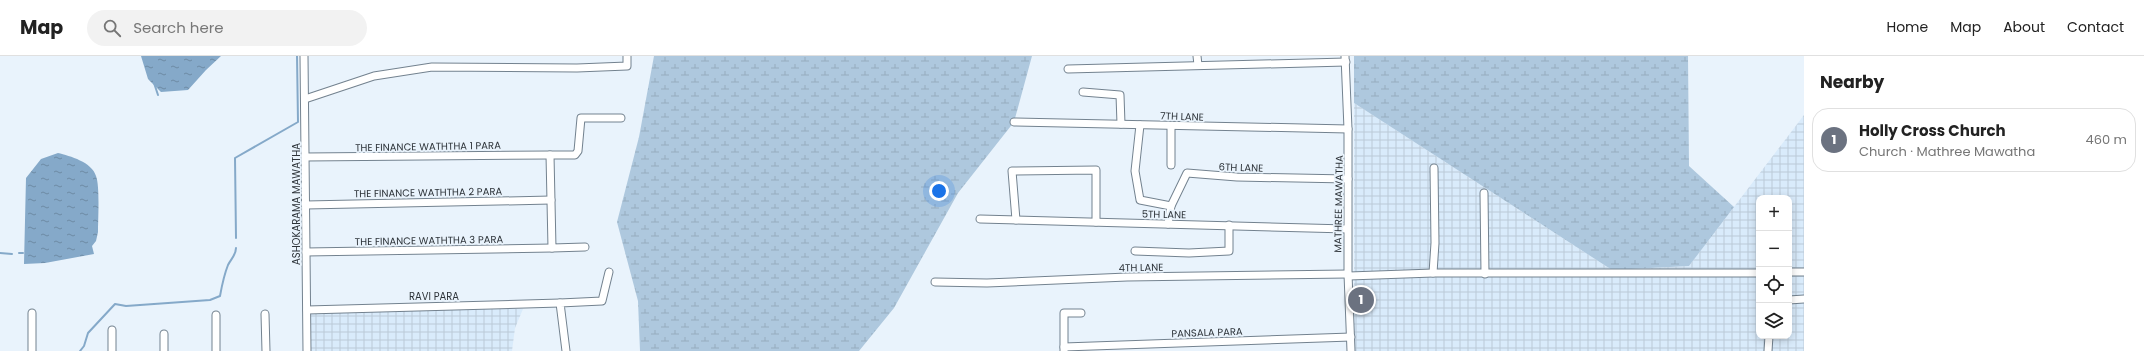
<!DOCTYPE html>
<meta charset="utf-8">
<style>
body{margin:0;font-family:Poppins,sans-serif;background:#f2f2f2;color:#222}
.controls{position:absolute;right:12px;bottom:12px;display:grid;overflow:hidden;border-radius:8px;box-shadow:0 2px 10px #0003}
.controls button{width:36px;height:36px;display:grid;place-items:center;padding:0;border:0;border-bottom:1px solid #e0e0e0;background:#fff;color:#222;font:20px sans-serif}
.you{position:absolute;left:939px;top:135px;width:14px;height:14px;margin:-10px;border:3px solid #fff;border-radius:50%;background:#1a73e8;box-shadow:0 0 0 6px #1a73e833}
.badge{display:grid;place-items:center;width:26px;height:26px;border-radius:50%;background:#b45309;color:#fff;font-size:13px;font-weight:700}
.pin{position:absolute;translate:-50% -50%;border:2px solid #fff;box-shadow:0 1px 4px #0006}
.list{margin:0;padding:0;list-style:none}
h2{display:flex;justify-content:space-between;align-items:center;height:52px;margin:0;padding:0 16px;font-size:17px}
h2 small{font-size:13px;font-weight:400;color:#767676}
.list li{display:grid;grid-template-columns:26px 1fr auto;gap:12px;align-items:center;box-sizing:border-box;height:64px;margin:0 8px 8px;padding:0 8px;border:1px solid #e0e0e0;border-radius:16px}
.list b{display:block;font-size:15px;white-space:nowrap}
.list p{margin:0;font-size:13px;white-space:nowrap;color:#767676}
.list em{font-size:13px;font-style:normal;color:#767676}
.icon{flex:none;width:22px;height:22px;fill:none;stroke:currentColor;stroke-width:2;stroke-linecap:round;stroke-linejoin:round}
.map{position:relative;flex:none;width:1804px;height:295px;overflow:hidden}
header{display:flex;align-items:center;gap:24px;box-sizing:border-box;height:56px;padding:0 20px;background:#fff;border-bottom:1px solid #e0e0e0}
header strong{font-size:19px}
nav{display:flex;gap:22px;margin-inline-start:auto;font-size:14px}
.search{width:280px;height:36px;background:#f2f2f2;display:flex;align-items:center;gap:10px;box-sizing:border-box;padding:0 14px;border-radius:22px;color:#767676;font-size:15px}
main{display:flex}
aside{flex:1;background:#fff}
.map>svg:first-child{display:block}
.industrial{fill:url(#industrial-grid);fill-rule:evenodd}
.wetland{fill:url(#wetland-marsh)}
.water{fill:url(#water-ripples)}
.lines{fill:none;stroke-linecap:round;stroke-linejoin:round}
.stream{stroke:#85a9c9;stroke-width:2}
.minor-casing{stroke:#73828f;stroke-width:9}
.minor{stroke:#fff;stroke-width:7}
.labels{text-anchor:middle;stroke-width:3.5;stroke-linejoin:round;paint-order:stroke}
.street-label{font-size:10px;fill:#2d3339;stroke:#e9f3fc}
</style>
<header>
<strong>Map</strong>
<div class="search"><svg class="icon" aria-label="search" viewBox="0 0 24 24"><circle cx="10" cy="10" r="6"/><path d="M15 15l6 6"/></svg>Search here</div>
<nav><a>Home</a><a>Map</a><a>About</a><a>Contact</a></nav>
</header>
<main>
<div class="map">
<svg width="1804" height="295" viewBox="0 0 1804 295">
<defs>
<pattern id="industrial-grid" width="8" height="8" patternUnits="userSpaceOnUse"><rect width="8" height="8" fill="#d9ebfb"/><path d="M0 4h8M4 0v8" fill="none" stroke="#bbcad8"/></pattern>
<pattern id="wetland-marsh" width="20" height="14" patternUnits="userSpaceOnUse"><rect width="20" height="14" fill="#aec8de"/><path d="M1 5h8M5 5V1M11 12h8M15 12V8" fill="none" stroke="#96acbf"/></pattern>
<pattern id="water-ripples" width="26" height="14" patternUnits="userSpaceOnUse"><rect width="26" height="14" fill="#85a9c9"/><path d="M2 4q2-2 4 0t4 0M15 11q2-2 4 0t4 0" fill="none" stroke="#6d8aa4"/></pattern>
</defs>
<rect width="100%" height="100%" fill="#e9f3fc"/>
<!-- industrial -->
<g class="industrial">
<path d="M 1354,47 L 1612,214 L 1689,210 L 1804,59 L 1804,295 L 1354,295 ZM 1759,142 L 1789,142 L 1789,280 L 1759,280 Z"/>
<path d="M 523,253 L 515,272 L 512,295 L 311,295 L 310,254 Z"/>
</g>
<!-- wetland -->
<g class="wetland">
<path d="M 654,0 L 1032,0 L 1014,66 L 958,137 L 894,252 L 859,295 L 640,295 L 638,245 L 617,166 L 639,81 Z"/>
<path d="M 1354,0 L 1688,0 L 1689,110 L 1734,151 L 1689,210 L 1612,214 L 1354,47 Z"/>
</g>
<!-- water -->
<g class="water">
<path d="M 141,0 L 221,0 L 206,14 L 188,34 L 161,36 L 148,23 Z"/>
<path d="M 58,97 C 70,100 92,106 96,120 C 100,130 98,164 98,176 L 96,185 L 92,190 L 94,198 L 45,207 L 24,208 L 26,122 L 41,103 Z"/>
</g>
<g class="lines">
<!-- stream -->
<g class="stream">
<path d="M 154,27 L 158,39"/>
<path d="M 236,182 L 235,102 L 298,66 L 297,0"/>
<path d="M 0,197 L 12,198"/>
<path d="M 19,197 L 23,197"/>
<path d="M 80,295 L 84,290 L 88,277 L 115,248 L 126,250 L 210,244 L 220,240 C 222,229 224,219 228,209 C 231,203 236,199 236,192"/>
</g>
<!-- minor casing -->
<g class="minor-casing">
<g id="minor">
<path d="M 304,0 L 307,295"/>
<path d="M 1197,0 L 1198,9"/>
<path d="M 1345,0 L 1348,73 L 1348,218 L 1351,295"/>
<path d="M 1068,13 L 1346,6"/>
<path d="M 1083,36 L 1120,39 L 1121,68"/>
<path d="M 305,43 L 374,20 L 432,11 L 577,12 L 627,10 L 627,0"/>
<path d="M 1014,66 L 1348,73"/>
<path d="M 1140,69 L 1135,115 L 1140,144 L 1171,150"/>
<path d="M 1171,70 L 1171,109"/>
<path d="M 305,101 L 550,99"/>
<path d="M 1484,137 L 1485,218"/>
<path d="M 306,149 L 551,144"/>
<path d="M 980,163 L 1347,173"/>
<path d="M 1016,164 L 1012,115 L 1096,114 L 1096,166"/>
<path d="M 1168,168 L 1171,150 L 1187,117 L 1237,121 L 1348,123"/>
<path d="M 585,191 L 552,192 L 550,99 L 575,99 L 578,95 L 581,62 L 621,62"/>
<path d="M 1135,195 L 1189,197 L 1229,195 L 1229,169"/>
<path d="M 306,196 L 552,192"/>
<path d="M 1789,216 L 1804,216"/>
<path d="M 1433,217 L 1435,187 L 1434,112"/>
<path d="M 1349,220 L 1433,217 L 1759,217"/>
<path d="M 935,226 L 987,227 L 1127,221 L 1348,218"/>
<path d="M 1789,244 L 1804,243"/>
<path d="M 307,254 L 560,247"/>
<path d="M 32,257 L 32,295"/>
<path d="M 265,258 L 266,295"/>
<path d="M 112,274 L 112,295"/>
<path d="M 164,278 L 164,295"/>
<path d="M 1064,291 L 1351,281"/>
<path d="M 216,295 L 216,259"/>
<path d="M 566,295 L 560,247 L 602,245 L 609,216"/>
<path d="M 1064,295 L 1064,257 L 1081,257"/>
<path d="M 1768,295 L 1769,280"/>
</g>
</g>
<!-- minor -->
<use href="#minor" class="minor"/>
</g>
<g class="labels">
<!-- street labels -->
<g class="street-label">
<text transform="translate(1182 60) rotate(2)" y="4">7TH LANE</text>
<text transform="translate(428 90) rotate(-1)" y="4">THE FINANCE WATHTHA 1 PARA</text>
<text transform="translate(1241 111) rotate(2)" y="4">6TH LANE</text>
<text transform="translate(428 136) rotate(-1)" y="4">THE FINANCE WATHTHA 2 PARA</text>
<text transform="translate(296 148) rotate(-90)" y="4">ASHOKARAMA MAWATHA</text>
<text transform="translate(1338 148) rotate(-89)" y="4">MATHREE MAWATHA</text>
<text transform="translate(1164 158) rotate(1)" y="4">5TH LANE</text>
<text transform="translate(429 184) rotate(-1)" y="4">THE FINANCE WATHTHA 3 PARA</text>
<text transform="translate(1141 211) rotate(-1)" y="4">4TH LANE</text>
<text x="434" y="244">RAVI PARA</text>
<text transform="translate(1207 276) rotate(-2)" y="4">PANSALA PARA</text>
</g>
</g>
</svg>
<div class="controls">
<button>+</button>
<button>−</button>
<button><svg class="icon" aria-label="locate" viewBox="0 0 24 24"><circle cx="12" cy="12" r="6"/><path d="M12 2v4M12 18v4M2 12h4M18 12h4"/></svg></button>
<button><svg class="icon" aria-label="layers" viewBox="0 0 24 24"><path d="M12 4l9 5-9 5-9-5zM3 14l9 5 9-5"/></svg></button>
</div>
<div class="you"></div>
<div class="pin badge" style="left:1361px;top:244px;background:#6b7280">1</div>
</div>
<aside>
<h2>Nearby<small></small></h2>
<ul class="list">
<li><span class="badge" style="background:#6b7280">1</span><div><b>Holly Cross Church</b><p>Church · Mathree Mawatha</p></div><em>460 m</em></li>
</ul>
</aside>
</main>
